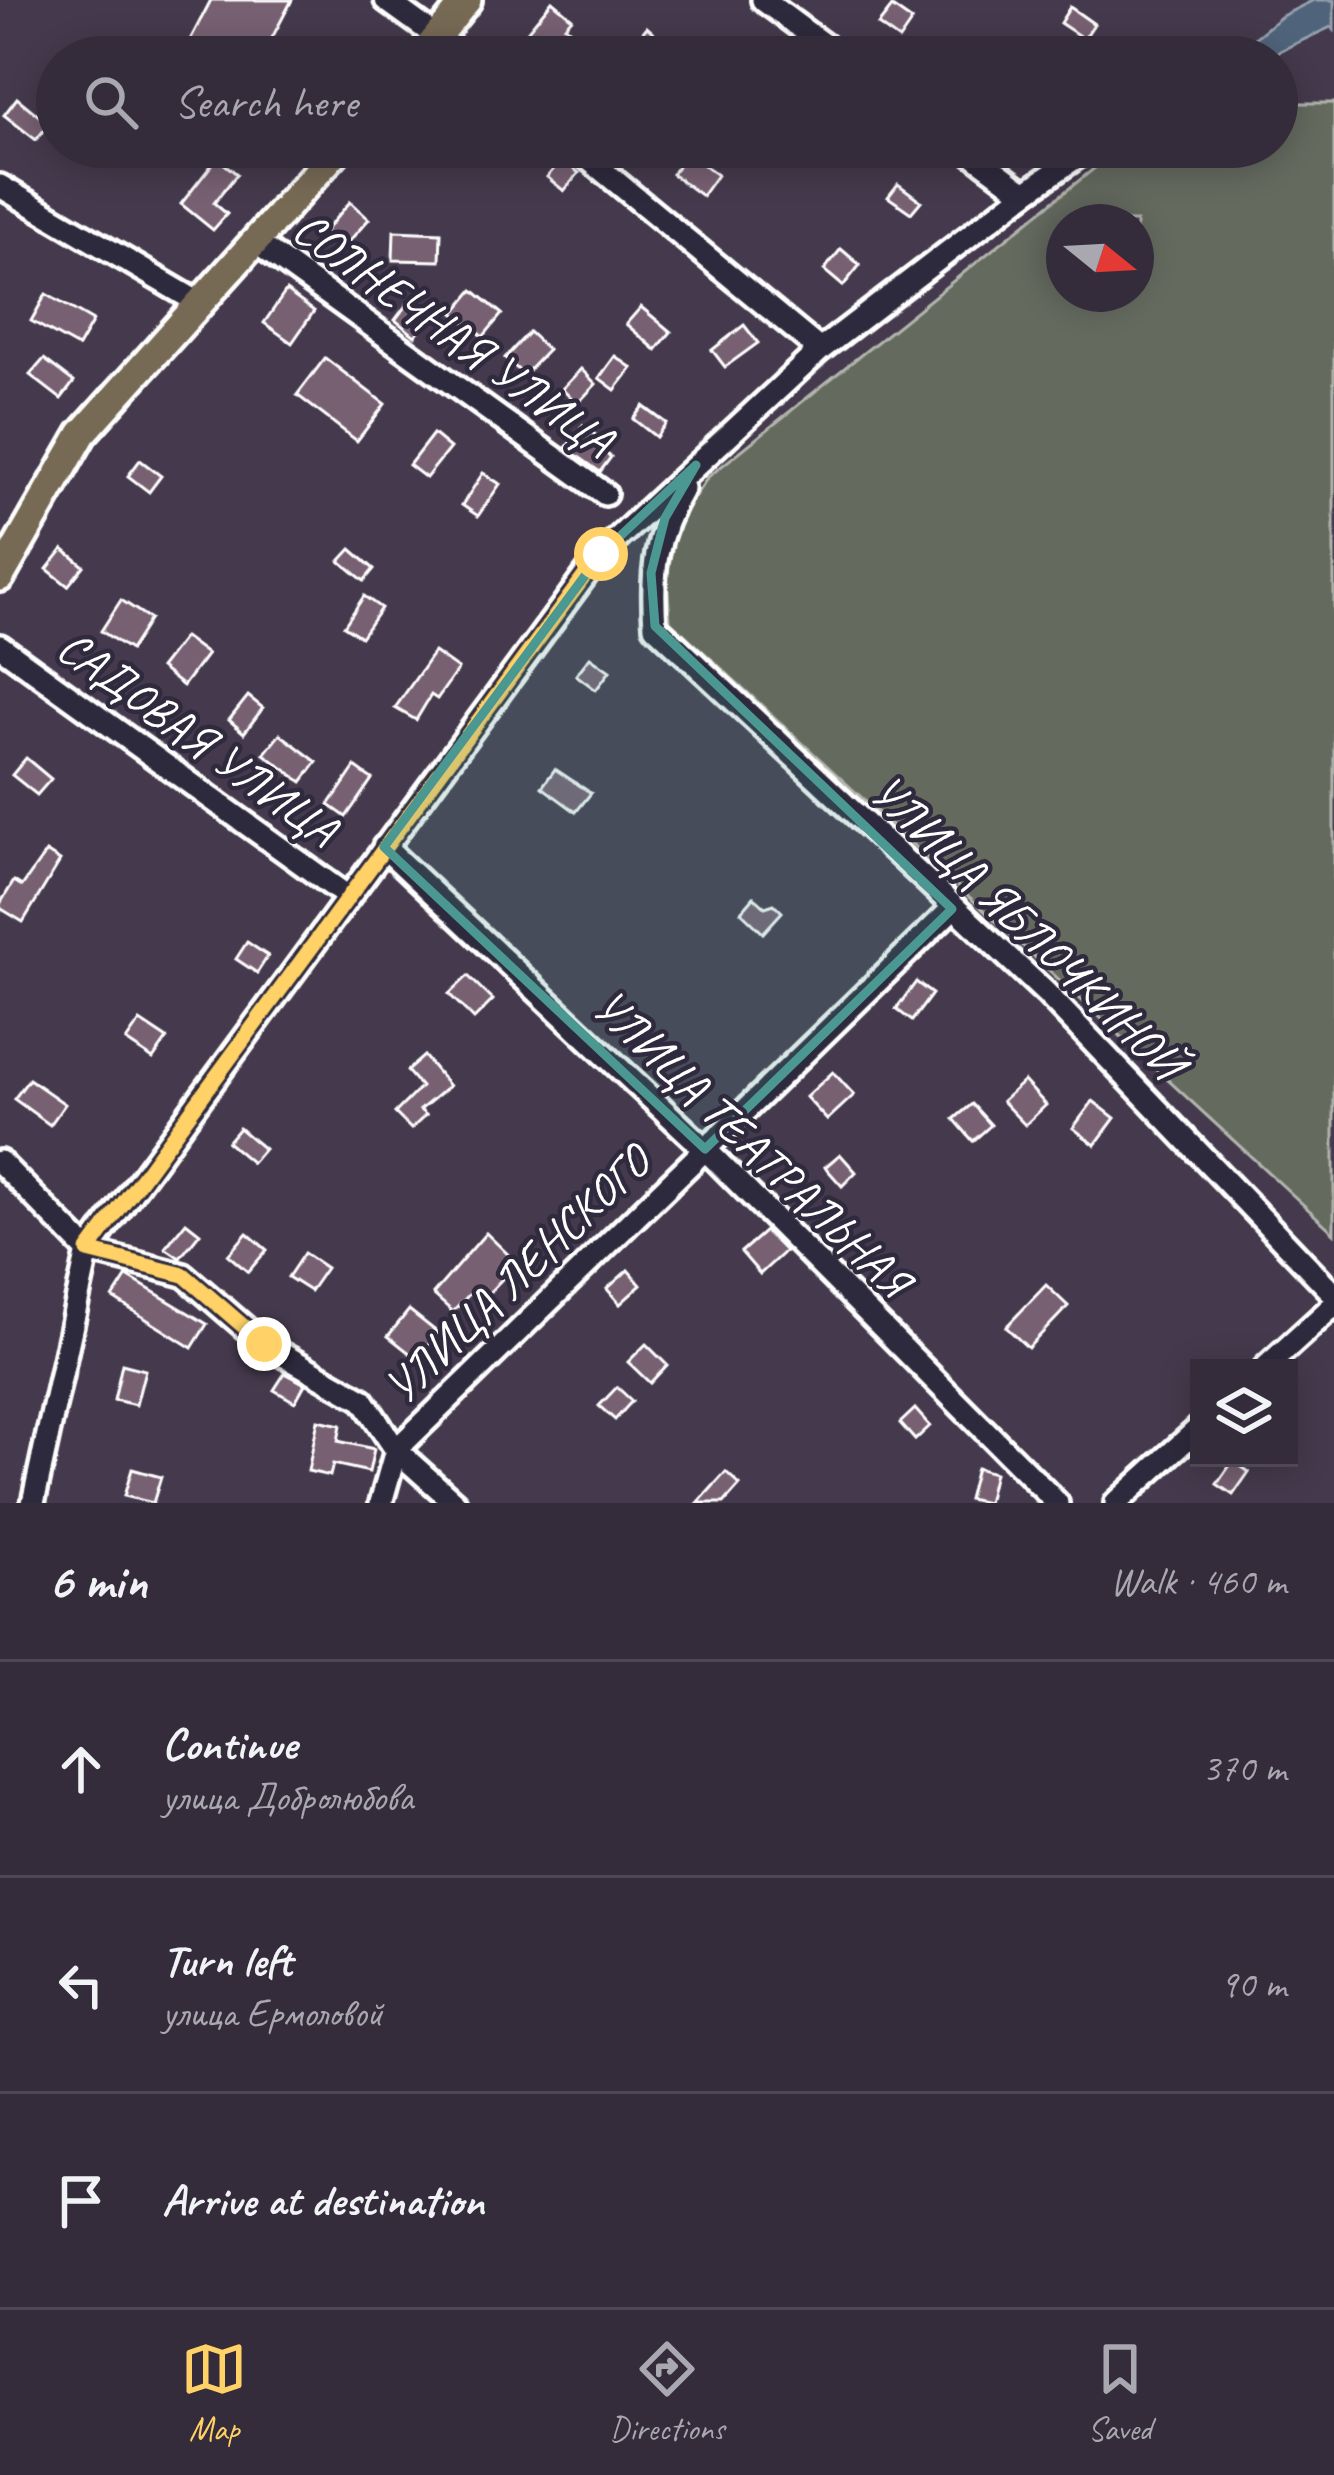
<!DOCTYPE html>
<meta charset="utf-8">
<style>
body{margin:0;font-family:Caveat,sans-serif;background:#3c3442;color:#f1f3f6}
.controls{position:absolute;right:36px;bottom:36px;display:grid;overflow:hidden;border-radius:0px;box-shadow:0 6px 30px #0003}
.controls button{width:108px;height:108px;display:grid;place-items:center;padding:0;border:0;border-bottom:3px solid #4e4854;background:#342c3a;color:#f1f3f6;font:60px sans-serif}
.compass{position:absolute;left:1046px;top:204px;width:108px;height:108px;border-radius:50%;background:#342c3a;box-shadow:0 6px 30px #0003;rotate:108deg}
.stop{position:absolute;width:36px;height:36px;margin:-27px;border:9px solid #ffd166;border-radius:50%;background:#fff}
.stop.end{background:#ffd166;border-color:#fff;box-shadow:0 3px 12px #0008}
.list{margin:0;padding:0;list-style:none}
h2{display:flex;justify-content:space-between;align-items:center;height:156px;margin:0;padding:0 48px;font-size:51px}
h2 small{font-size:39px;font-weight:400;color:#a9a7af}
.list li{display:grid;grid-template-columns:78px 1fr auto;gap:36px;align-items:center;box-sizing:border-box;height:216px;padding:0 48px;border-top:3px solid #4e4854}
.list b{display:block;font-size:45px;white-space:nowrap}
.list p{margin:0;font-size:39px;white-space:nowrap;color:#a9a7af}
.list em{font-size:39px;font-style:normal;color:#a9a7af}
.icon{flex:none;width:66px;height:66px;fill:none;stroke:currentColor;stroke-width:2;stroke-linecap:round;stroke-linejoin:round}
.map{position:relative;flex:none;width:1334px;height:1503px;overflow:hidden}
.search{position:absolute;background:#342c3a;box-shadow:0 6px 30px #0003;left:36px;right:36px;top:36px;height:132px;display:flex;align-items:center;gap:30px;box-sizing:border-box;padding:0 42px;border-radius:66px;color:#a9a7af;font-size:45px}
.sheet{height:804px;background:#342c3a}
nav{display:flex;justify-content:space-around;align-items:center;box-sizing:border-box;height:168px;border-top:3px solid #4e4854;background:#342c3a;font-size:33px;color:#a9a7af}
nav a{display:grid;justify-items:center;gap:6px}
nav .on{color:#ffd166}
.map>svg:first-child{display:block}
.green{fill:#656b5e;stroke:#b2b5ae;stroke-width:3;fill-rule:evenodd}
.water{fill:#4f637a;stroke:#95a1af;stroke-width:3}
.building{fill:#776072;stroke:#fff;stroke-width:3}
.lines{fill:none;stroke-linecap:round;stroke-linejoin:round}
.minor-casing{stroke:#fff;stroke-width:30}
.major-casing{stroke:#fff;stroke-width:36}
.minor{stroke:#2f2a3d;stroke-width:21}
.major{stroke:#776a54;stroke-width:27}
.route{stroke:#ffd166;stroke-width:15}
.marked{fill:#4b9892;fill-opacity:0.2;stroke:#4b9892;stroke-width:9;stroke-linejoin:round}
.labels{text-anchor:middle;stroke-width:9;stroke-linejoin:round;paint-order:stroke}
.street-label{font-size:48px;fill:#fff;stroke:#2f2a3d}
</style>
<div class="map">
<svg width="1334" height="1503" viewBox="0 0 1334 1503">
<rect width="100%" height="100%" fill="#453a4d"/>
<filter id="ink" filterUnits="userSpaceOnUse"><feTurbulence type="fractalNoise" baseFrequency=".00833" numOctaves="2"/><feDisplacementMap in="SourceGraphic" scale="24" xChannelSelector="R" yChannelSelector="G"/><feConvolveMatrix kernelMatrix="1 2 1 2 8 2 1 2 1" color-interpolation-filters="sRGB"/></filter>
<g filter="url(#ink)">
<!-- green -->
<path class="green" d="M 1277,95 L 1293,103 L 1334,103 L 1334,1233 L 670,621 L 667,577 L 676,524 L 708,477 L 1121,147 L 1277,147 ZM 1064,222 L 1136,222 L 1136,294 L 1064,294 Z"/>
<!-- water -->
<path class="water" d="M 1314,0 L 1334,0 L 1334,30 L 1331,27 L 1269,56 L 1252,40 L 1282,16 Z"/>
<!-- building -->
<g class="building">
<path d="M 211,0 L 292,0 L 262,57 L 216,57 L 189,42 Z"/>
<path d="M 552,1 L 572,18 L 565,26 L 610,57 L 506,57 Z"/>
<path d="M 892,7 L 912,21 L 899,40 L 878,25 Z"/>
<path d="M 1070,7 L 1094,24 L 1084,39 L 1060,23 Z"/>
<path d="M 647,27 L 665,43 L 653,57 L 622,57 Z"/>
<path d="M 17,98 L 49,124 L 36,140 L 4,115 Z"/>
<path d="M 688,153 L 717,175 L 702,196 L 672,174 Z"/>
<path d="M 217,158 L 237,174 L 214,203 L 227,214 L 213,230 L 181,204 Z"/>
<path d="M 562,159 L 579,173 L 564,191 L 547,177 Z"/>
<path d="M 898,184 L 921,201 L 911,213 L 888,197 Z"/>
<path d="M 350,202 L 369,219 L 342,249 L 324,232 Z"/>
<path d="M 394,231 L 441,233 L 440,261 L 393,260 Z"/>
<path d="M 841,249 L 860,265 L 843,286 L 824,270 Z"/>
<path d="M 473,290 L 502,314 L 483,337 L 454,313 Z"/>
<path d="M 286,291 L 314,311 L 292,343 L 264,323 Z"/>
<path d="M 46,294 L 93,321 L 78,347 L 31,321 Z"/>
<path d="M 407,304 L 428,320 L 415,336 L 395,320 Z"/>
<path d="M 641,307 L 671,332 L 656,350 L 626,324 Z"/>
<path d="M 744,325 L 758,343 L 725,367 L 712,350 Z"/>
<path d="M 529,332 L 548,350 L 524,375 L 505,358 Z"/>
<path d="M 615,356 L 632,368 L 615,390 L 599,378 Z"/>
<path d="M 325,358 L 385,404 L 357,441 L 297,395 Z"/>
<path d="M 44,359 L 74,382 L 61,399 L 30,375 Z"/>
<path d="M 581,369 L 596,384 L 577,404 L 562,389 Z"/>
<path d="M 643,406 L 666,423 L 656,437 L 633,419 Z"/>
<path d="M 583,425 L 598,437 L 593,443 L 611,457 L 600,472 L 566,448 Z"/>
<path d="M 433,434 L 450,448 L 426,478 L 409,465 Z"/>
<path d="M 140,460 L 161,476 L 149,492 L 128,476 Z"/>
<path d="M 483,473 L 500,484 L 478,516 L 462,505 Z"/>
<path d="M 63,549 L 84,566 L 68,586 L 47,569 Z"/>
<path d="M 351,549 L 374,569 L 364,581 L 340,561 Z"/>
<path d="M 364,596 L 381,608 L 361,637 L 344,626 Z"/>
<path d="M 121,600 L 150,619 L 130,650 L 101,631 Z"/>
<path d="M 184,637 L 207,654 L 183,686 L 160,668 Z"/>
<path d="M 434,652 L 458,669 L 437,699 L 431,695 L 416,720 L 395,708 Z"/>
<path d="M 590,657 L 610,671 L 596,690 L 576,675 Z"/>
<path d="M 248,696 L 263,708 L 244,733 L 229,720 Z"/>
<path d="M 280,734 L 317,762 L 302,782 L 264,754 Z"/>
<path d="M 26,758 L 51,779 L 37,795 L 12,775 Z"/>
<path d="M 355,767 L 372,779 L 346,817 L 329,805 Z"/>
<path d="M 555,769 L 591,793 L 576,812 L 542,787 Z"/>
<path d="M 46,852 L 60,861 L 23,922 L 0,908 L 0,904 L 14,881 L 22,886 Z"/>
<path d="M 754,897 L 765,907 L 774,904 L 782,912 L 763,933 L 741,912 Z"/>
<path d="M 247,942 L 268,956 L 257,973 L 236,959 Z"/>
<path d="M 468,976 L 493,1000 L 474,1019 L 449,994 Z"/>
<path d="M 916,982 L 932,994 L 912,1021 L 896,1009 Z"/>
<path d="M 140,1021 L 167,1039 L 153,1059 L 126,1041 Z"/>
<path d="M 424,1056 L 449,1086 L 420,1110 L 426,1115 L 411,1129 L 395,1113 L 421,1087 L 407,1071 Z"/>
<path d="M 833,1072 L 854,1095 L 827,1120 L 806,1097 Z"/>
<path d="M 29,1079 L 65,1104 L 50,1125 L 14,1099 Z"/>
<path d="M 1024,1081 L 1046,1105 L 1025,1125 L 1002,1101 Z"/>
<path d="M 1093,1101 L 1115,1118 L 1095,1145 L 1073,1128 Z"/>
<path d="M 972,1104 L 991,1125 L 973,1141 L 954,1119 Z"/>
<path d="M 239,1128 L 264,1149 L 252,1163 L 227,1142 Z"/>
<path d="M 840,1154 L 856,1172 L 842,1186 L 825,1167 Z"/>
<path d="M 186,1222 L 200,1233 L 180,1258 L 165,1248 Z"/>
<path d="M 765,1231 L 785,1251 L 760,1274 L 741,1252 Z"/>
<path d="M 247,1233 L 267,1250 L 248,1272 L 228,1255 Z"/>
<path d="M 486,1233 L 517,1263 L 485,1297 L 475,1288 L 453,1312 L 433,1294 Z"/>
<path d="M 304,1253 L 326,1268 L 310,1291 L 288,1277 Z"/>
<path d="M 628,1270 L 641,1285 L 620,1304 L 607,1289 Z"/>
<path d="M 127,1276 L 207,1324 L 192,1348 L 113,1298 Z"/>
<path d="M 1046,1285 L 1068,1306 L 1028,1348 L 1006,1327 Z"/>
<path d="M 409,1310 L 438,1333 L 417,1359 L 388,1336 Z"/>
<path d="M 646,1344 L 667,1365 L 650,1383 L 628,1362 Z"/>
<path d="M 122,1364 L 145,1370 L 136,1405 L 114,1400 Z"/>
<path d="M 285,1373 L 305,1384 L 295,1402 L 274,1390 Z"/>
<path d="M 617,1387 L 632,1401 L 615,1420 L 599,1406 Z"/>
<path d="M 915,1409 L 930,1426 L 915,1440 L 900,1423 Z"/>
<path d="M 318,1420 L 341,1425 L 338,1441 L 374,1449 L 369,1472 L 333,1464 L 330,1476 L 308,1471 Z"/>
<path d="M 1233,1461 L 1249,1472 L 1233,1495 L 1217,1484 Z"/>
<path d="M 976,1468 L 994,1473 L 987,1503 L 968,1499 Z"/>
<path d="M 132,1469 L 161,1477 L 153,1503 L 124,1496 Z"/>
<path d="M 726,1472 L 740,1485 L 724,1503 L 698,1503 Z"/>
</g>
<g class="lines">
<!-- minor casing -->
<g class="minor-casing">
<g id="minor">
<path d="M 386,0 L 465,57"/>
<path d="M 763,0 L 840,57"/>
<path d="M 1221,57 L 1226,53"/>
<path d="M 574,147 L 820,350"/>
<path d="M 963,147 L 1025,193"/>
<path d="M 0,186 L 199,303"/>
<path d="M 254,241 L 605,494"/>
<path d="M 683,488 C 655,536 651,571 655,626 L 1046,993 L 1334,1294"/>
<path d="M 0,646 L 348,897"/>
<path d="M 384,847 L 705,1149 L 1057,1503"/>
<path d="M 0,1162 L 88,1251 L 184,1275 L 264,1344 L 363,1400 L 396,1450 L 455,1503"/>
<path d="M 1265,1368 L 1334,1305"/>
<path d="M 33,1503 L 88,1251 L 601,554 L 820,350 L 1025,193 L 1091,147"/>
<path d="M 381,1503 L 396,1450 L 952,909"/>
<path d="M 1116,1503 L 1199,1428"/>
</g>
</g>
<!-- major casing -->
<g class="major-casing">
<g id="major">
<path d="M 421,57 L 467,0"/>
<path d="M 0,577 L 82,434 L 340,147"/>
</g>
</g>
<!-- minor -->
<use href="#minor" class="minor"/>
<!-- major -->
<use href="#major" class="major"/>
</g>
</g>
<g class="lines" filter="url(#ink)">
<!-- route -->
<path class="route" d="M 264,1344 L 184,1275 L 88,1251 L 601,554"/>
</g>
<!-- marked area -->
<path class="marked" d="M 696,465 L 665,518 L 651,573 L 655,626 L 952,909 L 705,1149 L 384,847 L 601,554 Z"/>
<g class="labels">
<!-- street labels -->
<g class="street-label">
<text transform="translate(454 333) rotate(36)" y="17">СОЛНЕЧНАЯ УЛИЦА</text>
<text transform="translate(198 737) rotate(36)" y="17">САДОВАЯ УЛИЦА</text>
<text transform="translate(1028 926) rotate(44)" y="17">УЛИЦА ЯБЛОЧКИНОЙ</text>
<text transform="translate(752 1142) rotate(44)" y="17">УЛИЦА ТЕАТРАЛЬНАЯ</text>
<text transform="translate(516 1274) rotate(-44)" y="17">УЛИЦА ЛЕНСКОГО</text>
</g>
</g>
</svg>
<div class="controls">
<button><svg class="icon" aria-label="layers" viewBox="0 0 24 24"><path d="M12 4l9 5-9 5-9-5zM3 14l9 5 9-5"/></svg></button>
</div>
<svg class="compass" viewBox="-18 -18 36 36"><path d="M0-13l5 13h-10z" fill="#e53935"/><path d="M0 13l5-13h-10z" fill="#a9a7af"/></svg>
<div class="stop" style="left:601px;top:554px"></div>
<div class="stop end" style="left:264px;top:1344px"></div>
<div class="search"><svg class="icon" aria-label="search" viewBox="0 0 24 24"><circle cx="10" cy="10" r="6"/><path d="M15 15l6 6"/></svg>Search here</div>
</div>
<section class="sheet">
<h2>6 min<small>Walk · 460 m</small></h2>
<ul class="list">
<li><svg class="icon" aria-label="ahead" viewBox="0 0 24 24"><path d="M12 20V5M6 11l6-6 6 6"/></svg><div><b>Continue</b><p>улица Добролюбова</p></div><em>370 m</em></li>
<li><svg class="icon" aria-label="left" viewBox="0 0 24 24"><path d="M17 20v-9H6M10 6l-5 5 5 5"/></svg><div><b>Turn left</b><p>улица Ермоловой</p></div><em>90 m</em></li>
<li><svg class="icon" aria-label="arrive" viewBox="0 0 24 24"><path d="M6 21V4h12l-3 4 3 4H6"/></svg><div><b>Arrive at destination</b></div></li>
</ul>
</section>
<nav>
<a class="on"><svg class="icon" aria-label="map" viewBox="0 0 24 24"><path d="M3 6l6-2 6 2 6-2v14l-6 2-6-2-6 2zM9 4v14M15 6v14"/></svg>Map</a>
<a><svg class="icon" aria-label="directions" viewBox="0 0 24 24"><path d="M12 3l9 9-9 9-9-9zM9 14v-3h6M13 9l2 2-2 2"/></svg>Directions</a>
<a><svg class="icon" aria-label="saved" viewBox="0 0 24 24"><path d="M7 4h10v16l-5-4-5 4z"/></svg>Saved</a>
</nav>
